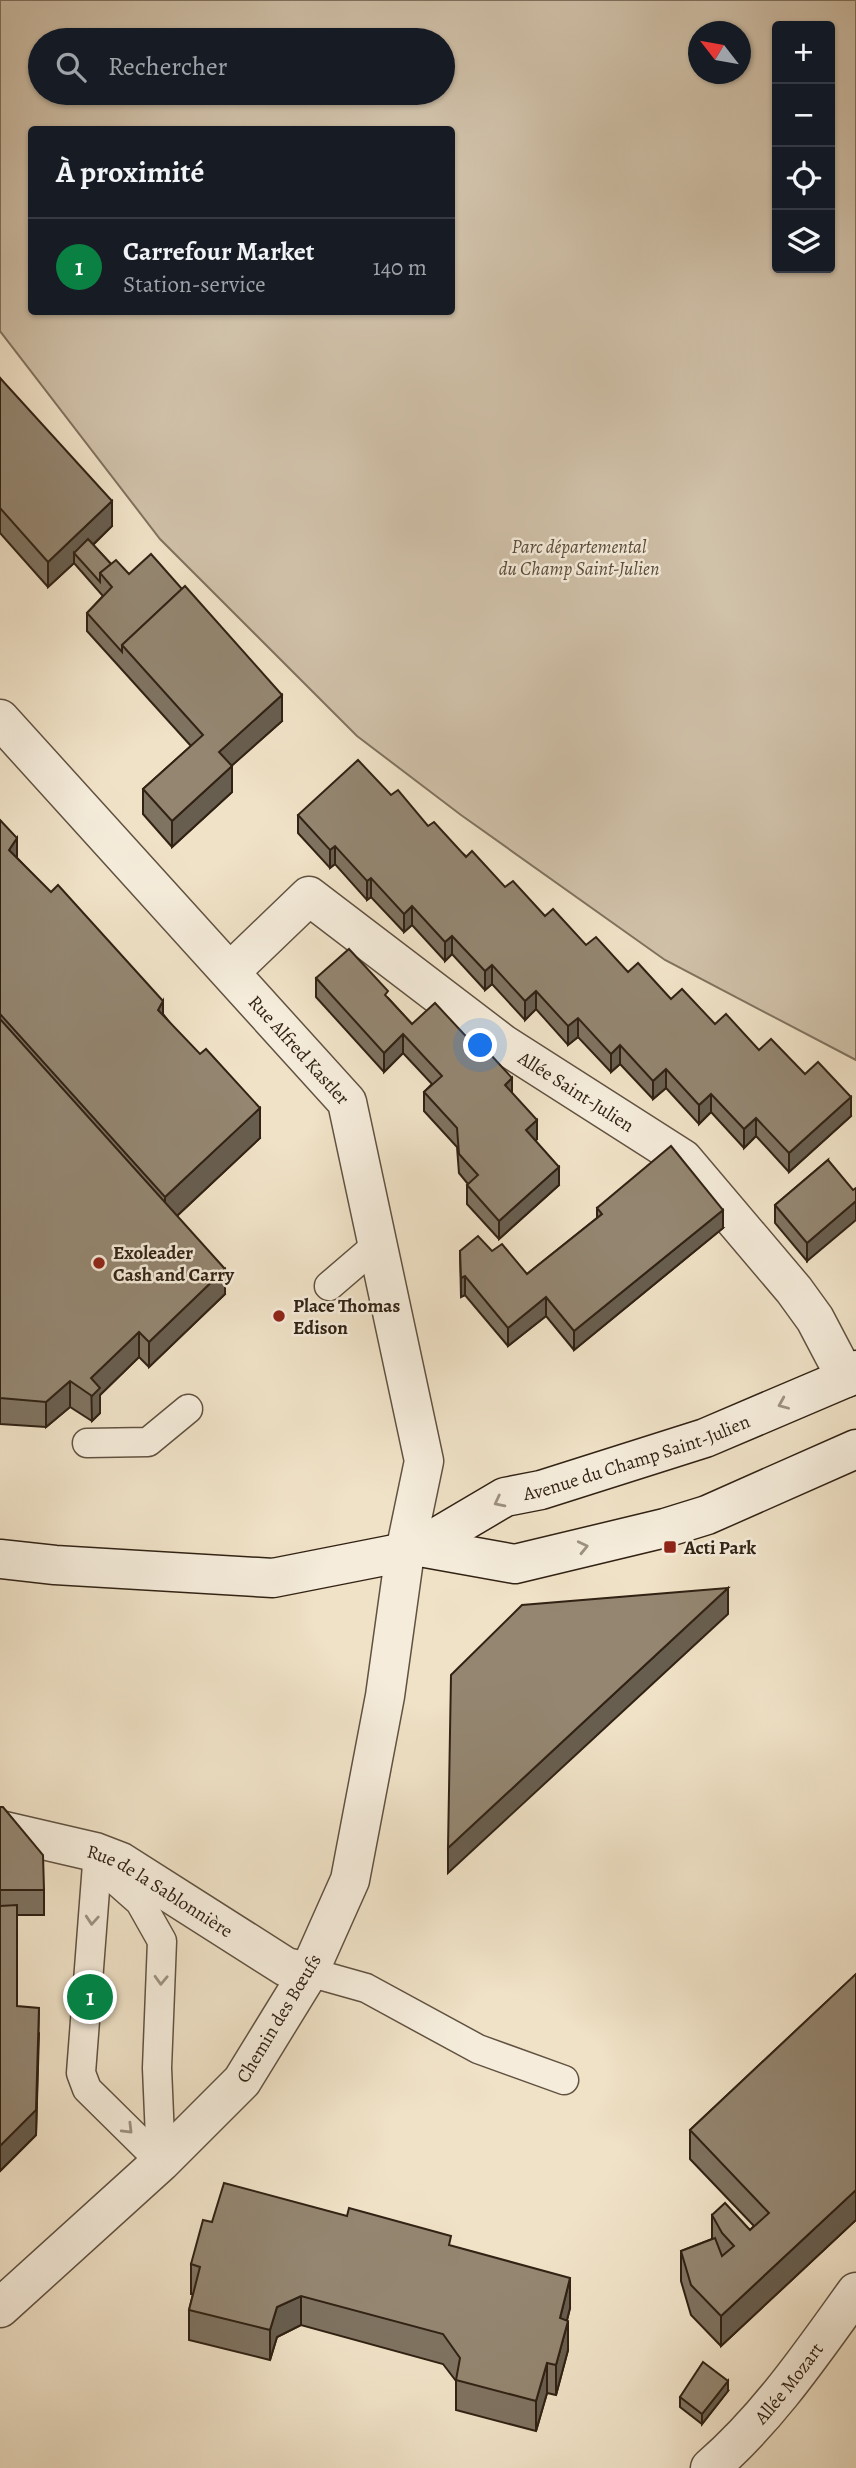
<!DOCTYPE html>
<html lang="fr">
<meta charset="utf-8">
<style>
body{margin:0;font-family:Alegreya,serif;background:#20242c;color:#f1f3f6}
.controls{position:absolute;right:21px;top:21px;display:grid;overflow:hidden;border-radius:7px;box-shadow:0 2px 5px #0004}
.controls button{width:63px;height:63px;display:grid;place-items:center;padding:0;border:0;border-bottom:2px solid #363941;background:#171b24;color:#f1f3f6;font:35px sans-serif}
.compass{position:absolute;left:688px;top:21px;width:63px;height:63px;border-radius:50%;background:#171b24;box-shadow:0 2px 5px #0004;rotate:301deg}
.you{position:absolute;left:481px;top:1046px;width:24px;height:24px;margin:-18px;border:5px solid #fff;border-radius:50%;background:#1a73e8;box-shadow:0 0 0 10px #1a73e833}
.badge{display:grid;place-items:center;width:46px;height:46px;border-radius:50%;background:#0b8043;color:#fff;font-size:23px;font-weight:700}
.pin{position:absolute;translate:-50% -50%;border:4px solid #fff;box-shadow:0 2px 7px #0006}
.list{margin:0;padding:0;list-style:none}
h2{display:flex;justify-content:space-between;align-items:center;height:91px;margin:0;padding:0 28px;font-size:30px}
h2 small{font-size:23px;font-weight:400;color:#9ea1a6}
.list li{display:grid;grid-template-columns:46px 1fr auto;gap:21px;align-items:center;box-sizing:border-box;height:98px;padding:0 28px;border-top:2px solid #363941}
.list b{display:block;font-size:26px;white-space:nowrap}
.list p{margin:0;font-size:23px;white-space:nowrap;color:#9ea1a6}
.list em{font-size:23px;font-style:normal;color:#9ea1a6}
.icon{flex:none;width:38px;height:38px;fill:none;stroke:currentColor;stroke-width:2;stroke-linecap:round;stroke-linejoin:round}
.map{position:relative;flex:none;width:856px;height:2468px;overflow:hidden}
.search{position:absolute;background:#171b24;box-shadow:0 2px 5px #0004;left:28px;top:28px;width:427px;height:77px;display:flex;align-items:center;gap:18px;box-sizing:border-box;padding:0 24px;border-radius:38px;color:#9ea1a6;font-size:26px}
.panel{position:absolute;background:#171b24;box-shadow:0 2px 5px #0004;left:28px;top:126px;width:427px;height:189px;border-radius:7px}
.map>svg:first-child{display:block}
.green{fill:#d0c1a9;stroke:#80725e;stroke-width:2;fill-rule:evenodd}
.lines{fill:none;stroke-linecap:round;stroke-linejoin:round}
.lane-casing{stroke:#615241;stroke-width:31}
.street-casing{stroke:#615241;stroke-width:41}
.secondary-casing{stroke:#312214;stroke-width:41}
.lane{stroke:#f5ecdb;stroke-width:28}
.street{stroke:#f5ecdb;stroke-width:38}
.secondary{stroke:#f5ecdb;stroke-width:38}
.wall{fill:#7f7361;stroke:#312214;stroke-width:2}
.shaded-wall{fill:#685e4f;stroke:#312214;stroke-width:2}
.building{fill:#948671;stroke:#312214;stroke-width:2}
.oneway{stroke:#9d9181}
.poi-dot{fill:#8f2418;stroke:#f5ecdb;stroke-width:2.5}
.labels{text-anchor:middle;stroke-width:5;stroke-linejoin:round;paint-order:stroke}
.park-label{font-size:19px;font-style:italic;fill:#594a39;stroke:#f5ecdb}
.street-label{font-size:19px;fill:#312214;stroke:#f5ecdb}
.poi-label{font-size:19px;font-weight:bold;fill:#312214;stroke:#f5ecdb;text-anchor:start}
</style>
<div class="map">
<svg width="856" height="2468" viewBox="0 0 856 2468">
<rect width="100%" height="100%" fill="#f0e2c7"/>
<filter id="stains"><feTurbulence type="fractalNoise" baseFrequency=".00286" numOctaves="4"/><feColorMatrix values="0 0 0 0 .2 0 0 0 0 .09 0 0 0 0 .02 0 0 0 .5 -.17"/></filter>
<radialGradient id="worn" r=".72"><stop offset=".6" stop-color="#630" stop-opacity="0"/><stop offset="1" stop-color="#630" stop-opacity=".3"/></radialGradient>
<!-- green -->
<path class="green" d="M 0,0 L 856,0 L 856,1060 L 665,960 L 461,815 L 357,736 L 160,539 L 0,331 ZM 777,26 L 830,26 L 830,268 L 777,268 ZM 698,32 L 740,32 L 740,74 L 698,74 ZM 443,40 L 443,93 L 40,93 L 40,40 ZM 32,130 L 452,130 L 452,312 L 32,312 Z"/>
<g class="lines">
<!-- lane casing -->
<g class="lane-casing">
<g id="lane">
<path d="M 329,1286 L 378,1244"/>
<path d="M 87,1443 L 148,1442 L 188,1409"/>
<path d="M 95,1852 L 97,1864 L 81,2073 L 87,2089 L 161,2162"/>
<path d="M 97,1864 L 140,1902 L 162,1941 L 157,2068 L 161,2162"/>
<path d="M 309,1972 L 366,1988 L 478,2049 L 564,2080"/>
</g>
</g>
<!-- street casing -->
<g class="street-casing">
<g id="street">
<path id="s1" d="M 0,719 L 347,1102 L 424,1461 L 405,1552 L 385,1696 L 350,1880 L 309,1972 L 242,2081 L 161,2162 L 0,2308"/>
<path id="s2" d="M 230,972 L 309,896 L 503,1044 L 683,1159 L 794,1290 L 815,1319 L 846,1378"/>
<path id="s3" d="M 0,1830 L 95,1852 L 121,1862 L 286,1967 L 309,1972"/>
<path id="s4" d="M 710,2468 C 768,2418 812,2353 856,2292"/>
</g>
</g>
<!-- secondary casing -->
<g class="secondary-casing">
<g id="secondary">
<path d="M 420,1547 L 515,1564 L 665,1528 L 707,1515 L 856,1449"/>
<path id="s5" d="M 0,1559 L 55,1565 L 273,1578 L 405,1552 L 420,1547 L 505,1497 L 541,1490 L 705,1438 L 846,1378 L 856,1370"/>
</g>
</g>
<!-- lane -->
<use href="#lane" class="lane"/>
<!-- street -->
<use href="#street" class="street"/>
<!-- secondary -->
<use href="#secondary" class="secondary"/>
</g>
<!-- wall -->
<g class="wall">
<path d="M 0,378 L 112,526 L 93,545 L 111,564 L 129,574 L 282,721 L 231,766 L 232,792 L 172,847 L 143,814 L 143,789 L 191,746 L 87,631 L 87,613 L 103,596 L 74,563 L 48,587 L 0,533 Z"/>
<path d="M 391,795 L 428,826 L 505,887 L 586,945 L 671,999 L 759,1050 L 805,1074 L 851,1116 L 789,1172 L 756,1136 L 744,1148 L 711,1112 L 699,1124 L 666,1088 L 653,1099 L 620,1064 L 611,1072 L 578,1037 L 568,1045 L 536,1009 L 525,1020 L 492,984 L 485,990 L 452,954 L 445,961 L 412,925 L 404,932 L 371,897 L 367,900 L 335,864 L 330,868 L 298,833 L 298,815 Z"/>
<path d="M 0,820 L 17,858 L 163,1014 L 260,1138 L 177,1216 L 225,1294 L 149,1367 L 139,1357 L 100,1395 L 100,1413 L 92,1421 L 70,1407 L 46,1427 L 0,1424 Z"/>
<path d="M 316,978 L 388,998 L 412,1024 L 512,1093 L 537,1139 L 535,1141 L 559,1185 L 499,1239 L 467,1204 L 467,1185 L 468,1184 L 459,1173 L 457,1147 L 424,1111 L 424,1092 L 432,1084 L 403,1053 L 384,1072 L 316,997 Z"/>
<path d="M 828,1160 L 807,1261 L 775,1223 L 775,1205 Z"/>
<path d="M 597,1208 L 723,1228 L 574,1350 L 546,1316 L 508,1346 L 465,1295 L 461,1297 L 460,1251 L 492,1251 L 527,1274 L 597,1218 Z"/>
<path d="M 0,1807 L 44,1890 L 44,1915 L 17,1915 L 17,2006 L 39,2033 L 36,2135 L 0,2171 Z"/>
<path d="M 856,1974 L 856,2220 L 721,2346 L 691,2315 L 681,2281 L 681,2251 L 712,2239 L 712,2215 L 750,2230 L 754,2226 L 690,2159 L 690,2130 Z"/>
<path d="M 212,2222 L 451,2246 L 570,2308 L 567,2320 L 568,2350 L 556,2395 L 547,2393 L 536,2431 L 456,2410 L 456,2381 L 443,2364 L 301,2325 L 277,2337 L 270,2360 L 189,2340 L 189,2310 L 193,2294 L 191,2294 L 191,2264 Z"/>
<path d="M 728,2391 L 702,2424 L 680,2407 L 680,2397 Z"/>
</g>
<!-- shaded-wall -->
<g class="shaded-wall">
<path d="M 112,501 L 112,526 L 79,558 L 74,553 L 74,563 L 48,587 L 48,562 Z"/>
<path d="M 282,695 L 282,721 L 219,777 L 219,752 Z"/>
<path d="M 232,766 L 232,792 L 172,847 L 172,821 Z"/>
<path d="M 17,838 L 17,868 L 9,850 Z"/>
<path d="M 335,846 L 335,864 L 330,868 L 330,850 Z"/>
<path d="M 371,878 L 371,897 L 367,900 L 367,881 Z"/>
<path d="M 412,906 L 412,925 L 404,932 L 404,914 Z"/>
<path d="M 452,936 L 452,954 L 445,961 L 445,942 Z"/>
<path d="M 492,965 L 492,984 L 485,990 L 485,971 Z"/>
<path d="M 536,991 L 536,1009 L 525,1020 L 525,1001 Z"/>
<path d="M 163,1001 L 163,1031 L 158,1010 Z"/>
<path d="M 578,1018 L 578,1037 L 568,1045 L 568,1026 Z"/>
<path d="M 403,1034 L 403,1053 L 384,1072 L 384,1053 Z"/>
<path d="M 620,1045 L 620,1064 L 611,1072 L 611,1054 Z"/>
<path d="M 666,1069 L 666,1088 L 653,1099 L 653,1081 Z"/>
<path d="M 512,1078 L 512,1096 L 505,1085 Z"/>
<path d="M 711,1094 L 711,1112 L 699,1124 L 699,1105 Z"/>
<path d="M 851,1097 L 851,1116 L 789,1172 L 789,1153 Z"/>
<path d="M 260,1108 L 260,1138 L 165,1227 L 165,1197 Z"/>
<path d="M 756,1118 L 756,1136 L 744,1148 L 744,1129 Z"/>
<path d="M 537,1120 L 537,1139 L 526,1149 L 526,1130 Z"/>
<path d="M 559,1167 L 559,1185 L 499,1239 L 499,1221 Z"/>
<path d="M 856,1201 L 856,1220 L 807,1261 L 807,1243 Z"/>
<path d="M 723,1210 L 723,1228 L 574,1350 L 574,1331 Z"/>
<path d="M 225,1269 L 225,1294 L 149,1367 L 149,1342 Z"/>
<path d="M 465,1276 L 465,1295 L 461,1297 L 461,1278 Z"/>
<path d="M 546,1297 L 546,1316 L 508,1346 L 508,1328 Z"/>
<path d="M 139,1332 L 139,1357 L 100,1395 L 100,1413 L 92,1421 L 91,1378 Z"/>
<path d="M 70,1381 L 70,1407 L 46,1427 L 46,1402 Z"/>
<path d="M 728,1588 L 728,1614 L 448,1873 L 448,1848 Z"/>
<path d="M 39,2008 L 36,2135 L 0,2171 L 0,2146 Z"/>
<path d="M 856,2190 L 856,2220 L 721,2346 L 721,2316 Z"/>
<path d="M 570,2278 L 570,2308 L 560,2348 L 560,2318 Z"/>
<path d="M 301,2296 L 301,2325 L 277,2337 L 270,2360 L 270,2330 L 277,2307 Z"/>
<path d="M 568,2321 L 568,2350 L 556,2395 L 556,2365 Z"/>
<path d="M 547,2363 L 547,2393 L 536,2431 L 536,2401 Z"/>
<path d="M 728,2381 L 728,2391 L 702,2424 L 702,2414 Z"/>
</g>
<!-- building -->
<g class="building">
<path d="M 0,378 L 112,501 L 48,562 L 0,508 Z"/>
<path d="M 88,539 L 111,564 L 100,573 L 100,582 L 74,553 Z"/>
<path d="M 151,554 L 182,589 L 122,645 L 122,652 L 87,613 L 112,587 L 100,573 L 116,560 L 129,574 Z"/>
<path d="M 185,586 L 282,695 L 219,752 L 232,766 L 172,821 L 143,789 L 203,735 L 122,645 Z"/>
<path d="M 358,760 L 391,795 L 398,790 L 428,826 L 434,822 L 466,857 L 472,851 L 505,887 L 513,881 L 545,916 L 553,909 L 586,945 L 596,937 L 628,972 L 638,963 L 671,999 L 682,989 L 715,1024 L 726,1014 L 759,1050 L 771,1039 L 805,1074 L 818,1062 L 851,1097 L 789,1153 L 756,1118 L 744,1129 L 711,1094 L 699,1105 L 666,1069 L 653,1081 L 620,1045 L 611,1054 L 578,1018 L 568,1026 L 536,991 L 525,1001 L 492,965 L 485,971 L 452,936 L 445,942 L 412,906 L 404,914 L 371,878 L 367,881 L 335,846 L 330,850 L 298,815 Z"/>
<path d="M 0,820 L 17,838 L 9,850 L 51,892 L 58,885 L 163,1001 L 158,1010 L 200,1054 L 206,1049 L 260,1108 L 165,1197 L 0,1014 Z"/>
<path d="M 349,949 L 388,991 L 385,995 L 412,1024 L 435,1003 L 475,1046 L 479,1042 L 512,1078 L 505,1085 L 537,1120 L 526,1130 L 559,1167 L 499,1221 L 467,1185 L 478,1175 L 459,1154 L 457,1128 L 424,1092 L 442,1076 L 403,1034 L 384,1053 L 316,978 Z"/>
<path d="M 0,1019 L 225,1269 L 149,1342 L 139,1332 L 91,1378 L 100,1388 L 92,1396 L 70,1381 L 46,1402 L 0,1398 Z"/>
<path d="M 671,1146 L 723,1210 L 574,1331 L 546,1297 L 508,1328 L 465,1276 L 461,1278 L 460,1251 L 478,1236 L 492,1251 L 502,1244 L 527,1274 L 602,1214 L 597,1208 Z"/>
<path d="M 828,1160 L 853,1190 L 856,1188 L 856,1201 L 807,1243 L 775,1205 Z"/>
<path d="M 728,1588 L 448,1848 L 451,1675 L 522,1605 Z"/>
<path d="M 0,1807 L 3,1807 L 43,1855 L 44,1890 L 0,1890 Z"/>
<path d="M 17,1905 L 17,2006 L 39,2008 L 36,2110 L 0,2146 L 0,1906 Z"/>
<path d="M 856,1974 L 856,2190 L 721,2316 L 691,2285 L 681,2251 L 715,2238 L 722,2256 L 734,2246 L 722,2233 L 712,2215 L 725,2203 L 750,2230 L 769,2213 L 690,2130 Z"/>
<path d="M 224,2183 L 347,2216 L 349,2208 L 451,2236 L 449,2245 L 570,2278 L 560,2318 L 568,2321 L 556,2365 L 547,2363 L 536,2401 L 456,2380 L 460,2358 L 443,2334 L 301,2296 L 277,2307 L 270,2330 L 189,2310 L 200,2267 L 191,2264 L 203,2220 L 212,2222 Z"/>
<path d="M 703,2362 L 728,2381 L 702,2414 L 680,2397 Z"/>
</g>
<!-- one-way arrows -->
<defs><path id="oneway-chevron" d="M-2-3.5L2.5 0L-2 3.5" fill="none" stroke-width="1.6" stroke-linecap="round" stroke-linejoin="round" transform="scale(1.75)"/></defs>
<g class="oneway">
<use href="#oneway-chevron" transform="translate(783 1404) rotate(157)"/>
<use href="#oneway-chevron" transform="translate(499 1502) rotate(153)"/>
<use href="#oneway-chevron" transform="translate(583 1547) rotate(-13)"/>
<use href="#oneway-chevron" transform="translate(92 1920) rotate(94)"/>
<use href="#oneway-chevron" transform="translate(161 1980) rotate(92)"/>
<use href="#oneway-chevron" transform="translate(128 2129) rotate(45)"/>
</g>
<!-- markers -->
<g class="poi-dot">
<circle cx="99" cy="1263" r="7"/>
<circle cx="279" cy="1316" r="7"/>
<rect x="663" y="1540" width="14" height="14" rx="3.5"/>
</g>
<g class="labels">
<!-- park labels -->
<g class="park-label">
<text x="579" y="553">Parc départemental<tspan x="579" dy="22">du Champ Saint-Julien</tspan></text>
</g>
<!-- street labels -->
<g class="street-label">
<text dy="7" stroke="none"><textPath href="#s1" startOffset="446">Rue Alfred Kastler</textPath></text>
<text dy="7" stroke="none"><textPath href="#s2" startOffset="441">Allée Saint-Julien</textPath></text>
<text dy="7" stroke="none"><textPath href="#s5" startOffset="660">Avenue du Champ Saint-Julien</textPath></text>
<text dy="7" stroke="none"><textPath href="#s3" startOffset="173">Rue de la Sablonnière</textPath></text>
<text transform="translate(278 2018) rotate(-59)" y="7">Chemin des Bœufs</text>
<text dy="7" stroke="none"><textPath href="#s4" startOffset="116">Allée Mozart</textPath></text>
</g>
<!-- poi labels -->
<g class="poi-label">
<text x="113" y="1259">Exoleader<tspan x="113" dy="22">Cash and Carry</tspan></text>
<text x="293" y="1312">Place Thomas<tspan x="293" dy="22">Edison</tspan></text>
<text x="684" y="1554">Acti Park</text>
</g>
</g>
<rect width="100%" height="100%" filter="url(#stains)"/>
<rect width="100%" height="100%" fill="url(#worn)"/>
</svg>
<div class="controls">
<button>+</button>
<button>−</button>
<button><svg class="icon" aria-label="locate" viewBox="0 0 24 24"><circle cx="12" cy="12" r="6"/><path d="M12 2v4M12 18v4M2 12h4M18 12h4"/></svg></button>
<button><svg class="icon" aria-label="layers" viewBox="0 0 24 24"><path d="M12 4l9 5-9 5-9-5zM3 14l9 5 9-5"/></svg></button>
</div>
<svg class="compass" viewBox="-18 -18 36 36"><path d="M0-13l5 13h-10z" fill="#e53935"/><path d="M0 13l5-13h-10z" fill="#9ea1a6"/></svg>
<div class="you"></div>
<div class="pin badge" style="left:90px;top:1997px">1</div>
<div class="search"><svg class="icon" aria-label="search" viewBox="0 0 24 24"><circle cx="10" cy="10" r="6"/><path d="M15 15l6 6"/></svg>Rechercher</div>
<section class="panel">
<h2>À proximité<small></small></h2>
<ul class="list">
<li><span class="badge">1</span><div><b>Carrefour Market</b><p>Station-service</p></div><em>140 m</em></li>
</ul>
</section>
</div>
